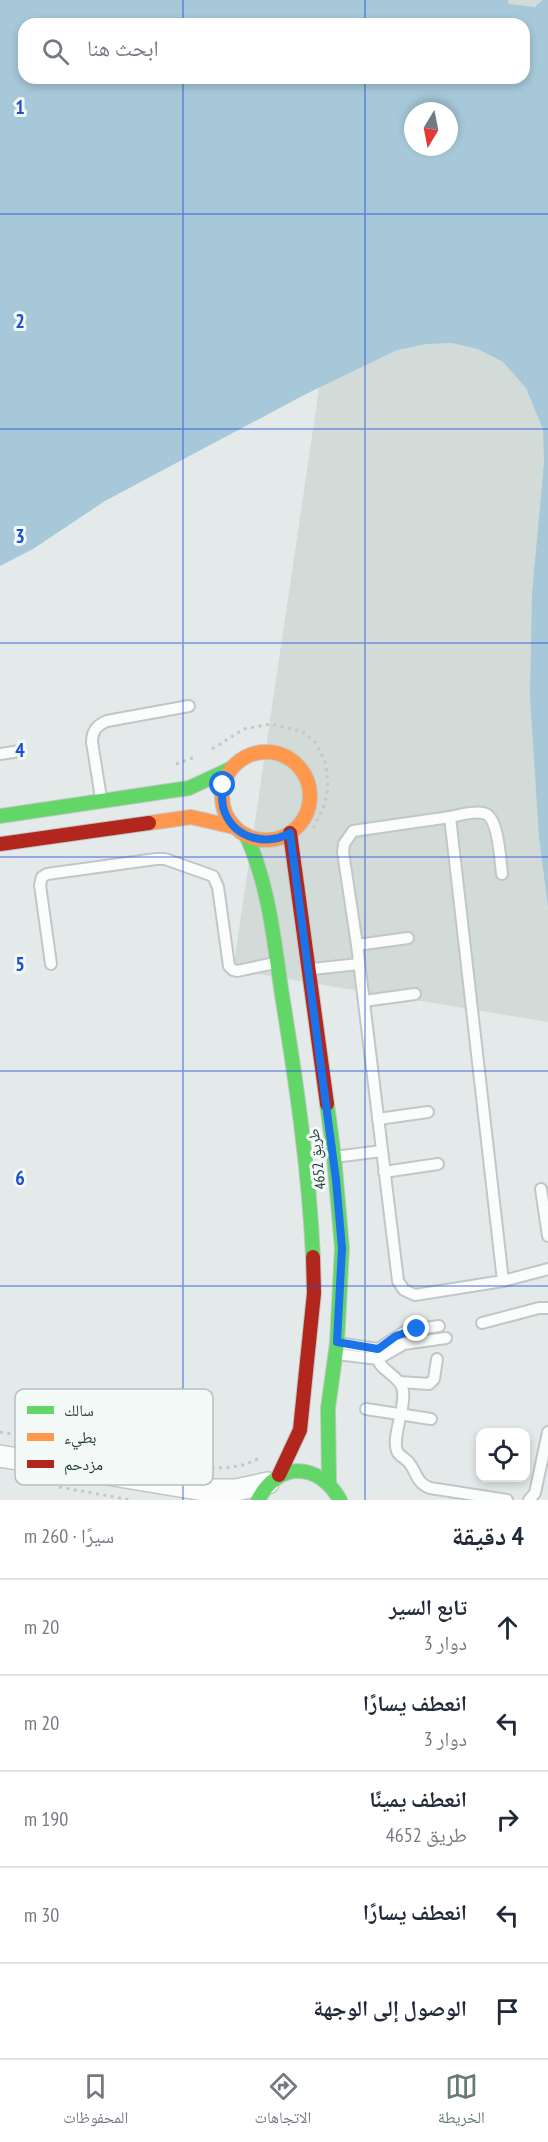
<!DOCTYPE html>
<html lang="ar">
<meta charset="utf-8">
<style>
body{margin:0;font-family:"PT Sans Narrow","Noto Naskh Arabic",sans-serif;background:#f6f6f7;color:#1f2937;direction:rtl}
.controls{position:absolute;right:18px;bottom:18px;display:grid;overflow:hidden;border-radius:12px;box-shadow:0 3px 9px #0003}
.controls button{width:54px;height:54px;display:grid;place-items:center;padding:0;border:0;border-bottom:2px solid #e0e1e3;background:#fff;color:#1f2937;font:30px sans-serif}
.compass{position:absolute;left:404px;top:102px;width:54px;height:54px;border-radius:50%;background:#fff;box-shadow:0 3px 9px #0003;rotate:190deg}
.stop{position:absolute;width:18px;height:18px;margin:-14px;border:4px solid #1a73e8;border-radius:50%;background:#fff}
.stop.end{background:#1a73e8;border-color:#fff;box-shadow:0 2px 6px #0008}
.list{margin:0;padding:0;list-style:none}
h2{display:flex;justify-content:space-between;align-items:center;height:78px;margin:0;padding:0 24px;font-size:26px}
h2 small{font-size:20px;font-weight:400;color:#747a83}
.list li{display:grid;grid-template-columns:39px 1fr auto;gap:18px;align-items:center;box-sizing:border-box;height:96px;padding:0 24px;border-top:2px solid #e0e1e3}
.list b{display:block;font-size:22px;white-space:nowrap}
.list p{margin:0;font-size:20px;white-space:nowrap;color:#747a83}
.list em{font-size:20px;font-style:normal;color:#747a83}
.icon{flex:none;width:33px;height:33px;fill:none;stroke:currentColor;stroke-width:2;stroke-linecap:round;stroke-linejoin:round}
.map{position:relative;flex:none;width:548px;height:1500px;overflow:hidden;direction:ltr}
.search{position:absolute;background:#fff;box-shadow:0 3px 9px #0003;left:18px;right:18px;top:18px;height:66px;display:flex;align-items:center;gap:15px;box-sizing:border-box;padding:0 21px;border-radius:18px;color:#747a83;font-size:22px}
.sheet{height:558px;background:#fff}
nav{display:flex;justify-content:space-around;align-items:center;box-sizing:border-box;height:84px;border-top:2px solid #e0e1e3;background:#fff;font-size:16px;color:#747a83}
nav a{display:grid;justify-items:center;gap:3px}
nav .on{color:#667a78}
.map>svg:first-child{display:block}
.built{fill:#d3dbd9;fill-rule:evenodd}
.water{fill:#a6c8d8;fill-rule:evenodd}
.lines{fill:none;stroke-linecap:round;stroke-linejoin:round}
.lane-casing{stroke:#c1c7c6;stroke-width:14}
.street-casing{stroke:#c1c7c6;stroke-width:24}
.fast-casing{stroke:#c0c8c6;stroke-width:16}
.slow-casing{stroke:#c0c8c6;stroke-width:16}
.jam-casing{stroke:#c0c8c6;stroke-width:16}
.path{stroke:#c1cac9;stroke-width:3;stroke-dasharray:3 4.5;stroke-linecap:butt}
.lane{stroke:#fbfcfc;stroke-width:10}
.street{stroke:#fbfcfc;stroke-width:21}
.fast{stroke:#63d668;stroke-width:14}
.slow{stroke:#ff974d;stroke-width:14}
.jam{stroke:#b3261e;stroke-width:14}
.route{stroke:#1a73e8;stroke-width:8}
.grid{fill:none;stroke:#1d4ed8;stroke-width:1.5;stroke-opacity:0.55}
.labels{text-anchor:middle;stroke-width:6;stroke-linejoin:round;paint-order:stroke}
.street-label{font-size:15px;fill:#223d3b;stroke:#f3f9f7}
.key{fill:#f3f9f7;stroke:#b4c1bf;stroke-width:1.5}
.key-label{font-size:16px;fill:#223d3b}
.grid-label{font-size:20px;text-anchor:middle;font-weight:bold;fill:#1d4ed8;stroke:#f3f9f7;stroke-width:6;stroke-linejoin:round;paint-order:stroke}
</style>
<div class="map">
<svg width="548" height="1500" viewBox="0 0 548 1500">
<rect width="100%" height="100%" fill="#e4eae9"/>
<!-- built -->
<path class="built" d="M 376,0 L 548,0 L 548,1022 L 233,970 L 365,78 L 524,78 L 524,24 ZM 413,111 L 449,111 L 449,147 L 413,147 Z"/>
<!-- water -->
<path class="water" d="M 0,0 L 508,0 L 509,4 L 535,7 L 543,0 L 548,0 L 548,907 L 539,837 L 530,696 L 532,594 L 544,463 L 543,429 L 526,388 L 503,362 L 478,349 L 452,343 L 427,344 L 397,350 L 306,394 L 105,501 L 33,549 L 0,566 ZM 24,24 L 524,24 L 524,78 L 24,78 ZM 413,111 L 449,111 L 449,147 L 413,147 Z"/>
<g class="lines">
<!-- lane casing -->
<g class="lane-casing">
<g id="lane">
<path d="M 0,754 L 20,751"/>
<path d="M 101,798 L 92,742 C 92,731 97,725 107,721 L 189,706"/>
<path d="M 450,817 L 503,1281 L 415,1295 L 404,1290 L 398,1281 L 357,945 L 343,852 L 344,844 L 353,831 Z"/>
<path d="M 450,817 C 460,815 473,811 483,813 C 499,815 500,860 502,874"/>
<path d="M 357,945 L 408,938"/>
<path d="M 51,964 L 40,885 L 42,877 L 47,874 L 156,859 L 165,859 L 213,876 L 218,887 L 229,966 L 233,970 L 237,971 L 275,963"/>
<path d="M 312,969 L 359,964"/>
<path d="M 364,1001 L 415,994"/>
<path d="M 378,1119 L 428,1112"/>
<path d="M 334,1157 L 382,1151"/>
<path d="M 384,1172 L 438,1164"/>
<path d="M 541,1189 L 548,1236"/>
<path d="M 503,1281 L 548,1269"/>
<path d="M 482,1323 L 539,1308 L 548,1308"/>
<path d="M 338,1343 L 378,1349 L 406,1331 L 439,1326"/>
<path d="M 378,1349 L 380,1364 C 386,1372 398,1377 402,1387 C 408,1404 391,1436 397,1451 C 400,1457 407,1459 410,1464 C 417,1474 417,1483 430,1488 L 507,1500"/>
<path d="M 337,1354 L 378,1359 L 404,1344 L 446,1338"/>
<path d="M 400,1382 L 429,1384 L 434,1379 L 437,1359"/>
<path d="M 366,1409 L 431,1419"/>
<path d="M 529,1500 L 535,1493 L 548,1432"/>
</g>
</g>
<!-- street casing -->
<g class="street-casing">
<path id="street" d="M 0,1456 L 204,1490 L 236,1490 L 268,1483"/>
</g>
<!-- fast casing -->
<g class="fast-casing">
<g id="fast">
<path d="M 0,816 L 189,788 L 230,769"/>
<path d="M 246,835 C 269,885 274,941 282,995 C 296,1081 309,1170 313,1257"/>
<path d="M 327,1104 L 334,1157 L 342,1248 L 337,1343 L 328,1408 L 329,1482"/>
<path d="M 258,1500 C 278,1461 319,1462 340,1500"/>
</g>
</g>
<!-- slow casing -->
<g class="slow-casing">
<g id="slow">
<circle cx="266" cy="796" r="44"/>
<path d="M 149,823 L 191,817 L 234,827"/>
</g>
</g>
<!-- jam casing -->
<g class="jam-casing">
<g id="jam">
<path d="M 290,833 L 327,1104"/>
<path d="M 0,844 L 149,823"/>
<path d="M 279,1475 L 300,1430 L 314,1293 L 313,1257"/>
</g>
</g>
<!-- path -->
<g class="path">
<path d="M 212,749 L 244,729 L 271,724 L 303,732 L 316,743 L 326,764 L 328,788 L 324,806 L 313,829"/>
<path d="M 176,764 L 195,757"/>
<path d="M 0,1432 L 209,1467"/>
<path d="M 208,1472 L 209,1467 C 227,1469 243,1467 259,1458"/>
<path d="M 59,1487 L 131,1500"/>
</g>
<!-- lane -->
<use href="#lane" class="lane"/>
<!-- street -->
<use href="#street" class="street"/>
<!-- fast -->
<use href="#fast" class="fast"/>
<!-- slow -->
<use href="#slow" class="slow"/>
<!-- jam -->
<use href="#jam" class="jam"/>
</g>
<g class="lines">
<!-- route -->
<path class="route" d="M 223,785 C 222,795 221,804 225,813 C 236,839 267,846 290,833 L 336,1180 L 342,1248 L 337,1342 L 378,1349 L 396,1336 L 417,1329"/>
</g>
<!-- grid -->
<path class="grid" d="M 183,0 L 183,24M 365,0 L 365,24M 183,78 L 183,1500M 365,78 L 365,1500M 0,214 L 548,214M 0,429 L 548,429M 0,643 L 548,643M 0,857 L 548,857M 0,1071 L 548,1071M 0,1286 L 548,1286"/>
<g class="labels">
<!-- street labels -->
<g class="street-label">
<text transform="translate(317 1159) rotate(-97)" y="5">طريق 4652</text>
</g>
</g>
<!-- legend -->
<rect x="15" y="1389" width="198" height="96" rx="9" class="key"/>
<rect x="27" y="1406" width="27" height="8" fill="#63d668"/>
<rect x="27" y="1433" width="27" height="8" fill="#ff974d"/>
<rect x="27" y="1460" width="27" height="8" fill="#b3261e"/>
<g class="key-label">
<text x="64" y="1416">سالك</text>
<text x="64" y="1443">بطيء</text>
<text x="64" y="1470">مزدحم</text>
</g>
<g class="grid-label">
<text x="20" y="114">1</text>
<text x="20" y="328">2</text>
<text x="20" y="543">3</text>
<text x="20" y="757">4</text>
<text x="20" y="971">5</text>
<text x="20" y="1185">6</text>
</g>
</svg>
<div class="controls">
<button><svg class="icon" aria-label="locate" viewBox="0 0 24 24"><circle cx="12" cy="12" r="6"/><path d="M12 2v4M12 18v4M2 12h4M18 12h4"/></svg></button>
</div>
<svg class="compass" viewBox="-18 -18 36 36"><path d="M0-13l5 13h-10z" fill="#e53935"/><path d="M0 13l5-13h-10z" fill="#747a83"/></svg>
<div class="stop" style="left:223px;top:785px"></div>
<div class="stop end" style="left:417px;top:1329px"></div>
<div class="search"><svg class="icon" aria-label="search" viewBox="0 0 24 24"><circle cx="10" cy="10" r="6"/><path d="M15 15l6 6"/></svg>ابحث هنا</div>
</div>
<section class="sheet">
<h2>4 دقيقة<small>سيرًا · 260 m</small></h2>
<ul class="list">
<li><svg class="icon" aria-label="ahead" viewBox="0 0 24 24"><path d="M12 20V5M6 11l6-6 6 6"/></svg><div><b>تابع السير</b><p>دوار 3</p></div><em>20 m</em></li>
<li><svg class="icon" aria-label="left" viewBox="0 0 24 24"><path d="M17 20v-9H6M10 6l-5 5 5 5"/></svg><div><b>انعطف يسارًا</b><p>دوار 3</p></div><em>20 m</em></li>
<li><svg class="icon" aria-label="right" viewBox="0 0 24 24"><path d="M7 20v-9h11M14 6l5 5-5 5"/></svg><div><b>انعطف يمينًا</b><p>طريق 4652</p></div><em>190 m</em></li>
<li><svg class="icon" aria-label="left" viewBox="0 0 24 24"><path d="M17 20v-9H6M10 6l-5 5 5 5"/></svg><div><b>انعطف يسارًا</b></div><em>30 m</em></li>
<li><svg class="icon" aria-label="arrive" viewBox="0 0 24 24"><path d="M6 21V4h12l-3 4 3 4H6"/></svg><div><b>الوصول إلى الوجهة</b></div></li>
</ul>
</section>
<nav>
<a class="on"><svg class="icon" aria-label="map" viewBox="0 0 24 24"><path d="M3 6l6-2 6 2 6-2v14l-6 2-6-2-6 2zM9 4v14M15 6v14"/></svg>الخريطة</a>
<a><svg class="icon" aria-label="directions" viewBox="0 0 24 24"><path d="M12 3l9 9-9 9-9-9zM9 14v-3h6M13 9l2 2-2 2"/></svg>الاتجاهات</a>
<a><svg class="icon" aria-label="saved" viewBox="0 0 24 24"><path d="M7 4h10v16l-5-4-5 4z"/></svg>المحفوظات</a>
</nav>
